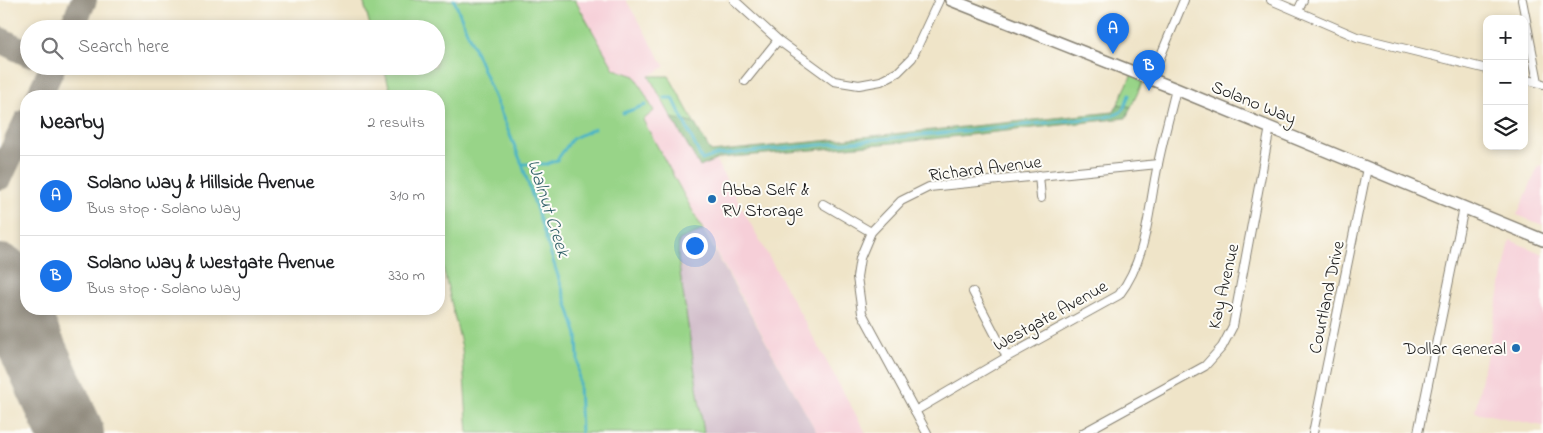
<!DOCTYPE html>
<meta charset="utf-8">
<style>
body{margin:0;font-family:"Indie Flower",sans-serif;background:#f2f2f2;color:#202124}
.controls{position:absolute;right:15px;top:15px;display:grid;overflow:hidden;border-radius:10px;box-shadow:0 2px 8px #0003}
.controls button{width:45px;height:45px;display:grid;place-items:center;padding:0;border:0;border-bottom:1px solid #e0e0e0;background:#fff;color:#202124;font:25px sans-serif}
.you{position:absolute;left:694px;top:245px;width:18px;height:18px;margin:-12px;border:4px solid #fff;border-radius:50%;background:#1a73e8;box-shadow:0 0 0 8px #1a73e833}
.badge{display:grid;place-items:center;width:32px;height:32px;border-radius:50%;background:#1a73e8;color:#fff;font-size:16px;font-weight:700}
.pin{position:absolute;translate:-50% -41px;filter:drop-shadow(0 1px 2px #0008)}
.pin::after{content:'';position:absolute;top:26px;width:18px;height:15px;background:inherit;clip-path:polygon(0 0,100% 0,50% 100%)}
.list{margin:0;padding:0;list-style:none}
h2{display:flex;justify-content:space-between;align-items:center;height:65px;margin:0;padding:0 20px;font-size:21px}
h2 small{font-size:16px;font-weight:400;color:#757577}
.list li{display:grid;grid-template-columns:32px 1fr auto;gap:15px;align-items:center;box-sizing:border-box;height:80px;padding:0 20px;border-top:1px solid #e0e0e0}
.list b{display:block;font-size:19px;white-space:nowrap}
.list p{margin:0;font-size:16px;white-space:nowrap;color:#757577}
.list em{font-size:16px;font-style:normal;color:#757577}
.icon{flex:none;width:28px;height:28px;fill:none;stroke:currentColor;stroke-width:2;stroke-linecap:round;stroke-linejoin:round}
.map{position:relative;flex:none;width:1543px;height:433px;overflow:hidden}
.search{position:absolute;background:#fff;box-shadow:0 2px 8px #0003;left:20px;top:20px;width:425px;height:55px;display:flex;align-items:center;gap:12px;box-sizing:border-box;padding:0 18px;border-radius:28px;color:#757577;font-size:19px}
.panel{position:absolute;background:#fff;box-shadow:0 2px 8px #0003;left:20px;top:90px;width:425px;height:225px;border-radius:20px}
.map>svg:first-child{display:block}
.built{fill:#f6cfd8}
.industrial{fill:#d1bdca}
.green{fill:#98d488;stroke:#5a7852}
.forest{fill:#7ab674;stroke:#4b6948}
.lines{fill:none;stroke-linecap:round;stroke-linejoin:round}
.stream{stroke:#49b4c6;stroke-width:3}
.taxiway{stroke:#868072;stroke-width:26}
.runway{stroke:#868072;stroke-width:66}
.street-casing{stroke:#868072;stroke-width:10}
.secondary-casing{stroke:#868072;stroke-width:14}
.street{stroke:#fff;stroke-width:8}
.secondary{stroke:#fff;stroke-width:11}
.poi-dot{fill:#1f6fb2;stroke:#fdfcf7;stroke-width:2}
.labels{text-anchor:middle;stroke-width:4;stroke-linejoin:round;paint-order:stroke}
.street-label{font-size:18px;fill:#1c1c1c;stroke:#fdfcf7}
.poi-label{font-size:18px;fill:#1c1c1c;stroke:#fdfcf7;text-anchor:start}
.water-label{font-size:19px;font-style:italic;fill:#306068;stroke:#fdfcf7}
</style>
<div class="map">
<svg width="1543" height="433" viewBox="0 0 1543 433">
<rect width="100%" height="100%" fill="#fdfcf7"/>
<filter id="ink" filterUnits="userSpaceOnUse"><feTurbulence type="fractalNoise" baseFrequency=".02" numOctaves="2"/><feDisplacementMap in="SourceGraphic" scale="10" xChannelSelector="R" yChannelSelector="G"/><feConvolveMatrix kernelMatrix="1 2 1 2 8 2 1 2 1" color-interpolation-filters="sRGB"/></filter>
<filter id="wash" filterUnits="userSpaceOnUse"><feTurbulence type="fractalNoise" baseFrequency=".0096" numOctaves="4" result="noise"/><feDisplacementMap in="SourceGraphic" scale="20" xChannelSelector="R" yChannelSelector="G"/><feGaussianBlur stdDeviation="1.12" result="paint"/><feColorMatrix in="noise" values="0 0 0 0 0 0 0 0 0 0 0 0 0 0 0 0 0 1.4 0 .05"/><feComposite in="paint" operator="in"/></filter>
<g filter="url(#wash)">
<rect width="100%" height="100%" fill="#efe4c8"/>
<!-- built -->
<g class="built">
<path d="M 576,0 L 626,0 L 665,67 L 649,76 L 700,167 L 716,161 L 866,433 L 817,433 L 643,120 L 654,111 L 635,76 L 614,69 Z"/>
<path d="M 1539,165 L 1543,166 L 1543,225 L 1517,215 Z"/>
<path d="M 1510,240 L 1543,254 L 1543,426 L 1475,412 Z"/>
</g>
<!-- industrial -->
<path class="industrial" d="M 703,230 L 817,433 L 704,433 L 678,260 L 679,240 Z"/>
<!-- green -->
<g class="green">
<path d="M 363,0 L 575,0 L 614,69 L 635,76 L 654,111 L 643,120 L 703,230 L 679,240 L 678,259 L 704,433 L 468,433 L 462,348 L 439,250 L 439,96 L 392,96 L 383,66 L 436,66 L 436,29 L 371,29 Z"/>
<path d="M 1133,72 L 1145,77 L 1131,107 L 1118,104 Z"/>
<path d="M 649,76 L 669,76 L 695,124 L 672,118 Z"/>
</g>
<!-- forest -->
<path class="forest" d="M 1118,104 L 1131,107 L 1126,118 L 904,142 L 720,158 L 700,167 L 672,118 L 695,124 L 711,152 L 1114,112 Z"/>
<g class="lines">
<!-- stream -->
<g class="stream">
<path d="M 454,0 L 522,164 L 577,335 L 581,433"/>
<path d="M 665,98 L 673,98 L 702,160 L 717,155 L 1105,117 C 1123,114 1123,112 1129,95"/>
<path d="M 623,113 L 646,105"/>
<path d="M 522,164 L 547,164 L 557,160 L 572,139 L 595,128"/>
</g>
<!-- taxiway -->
<g class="taxiway">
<path d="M 71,29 L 84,0"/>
<path d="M 0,40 L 29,54"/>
<path d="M 39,96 L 53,66"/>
<path d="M 0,177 L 26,122"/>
</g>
<!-- runway -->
<path class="runway" d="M 0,277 L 71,433"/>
</g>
</g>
<g filter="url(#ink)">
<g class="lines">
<!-- street casing -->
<g class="street-casing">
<g id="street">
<path d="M 734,0 L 778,40 L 834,81 L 859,85 L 881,81 L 898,72 L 912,58 L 939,0"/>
<path d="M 1271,0 L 1357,37 L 1487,69"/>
<path d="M 1522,0 L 1538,82"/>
<path d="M 1298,11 L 1303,0"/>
<path d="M 1151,79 L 1184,0"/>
<path d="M 1524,79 L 1543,84"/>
<path d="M 745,81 L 778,40"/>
<path d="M 1039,175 L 1041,198"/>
<path d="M 823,204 L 871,232"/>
<path d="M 973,292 L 1007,357"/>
<path d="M 915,411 L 1007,357 L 1119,295 C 1148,257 1148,209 1158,164 C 1163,139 1170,114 1176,89"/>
<path d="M 927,433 L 862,313 L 857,277 L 860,258 L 871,232 L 901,201 L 929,187 L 1158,164"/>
<path d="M 1083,433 L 1205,366 L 1222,347 L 1233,326 L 1270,127"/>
<path d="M 1313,433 L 1367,168"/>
<path d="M 1418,433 L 1464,207"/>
</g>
</g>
<!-- secondary casing -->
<g class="secondary-casing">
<path id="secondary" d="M 951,0 L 1176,89 L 1543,240"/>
</g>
<!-- street -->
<use href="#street" class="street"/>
<!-- secondary -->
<use href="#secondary" class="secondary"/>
</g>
</g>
<!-- markers -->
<g class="poi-dot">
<circle cx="712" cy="199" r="5"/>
<circle cx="1516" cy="348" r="5"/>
</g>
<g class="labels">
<!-- street labels -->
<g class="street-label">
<text transform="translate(1254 102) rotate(22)" y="6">Solano Way</text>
<text transform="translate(985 168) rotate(-7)" y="6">Richard Avenue</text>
<text transform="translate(1223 286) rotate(-77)" y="6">Kay Avenue</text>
<text transform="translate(1326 297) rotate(-78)" y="6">Courtland Drive</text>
<text transform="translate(1050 315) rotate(-29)" y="6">Westgate Avenue</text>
</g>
<!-- poi labels -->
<g class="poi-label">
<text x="722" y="195">Abba Self &amp;<tspan x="722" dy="21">RV Storage</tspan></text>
<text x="1506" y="354" text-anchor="end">Dollar General</text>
</g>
<!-- water labels -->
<g class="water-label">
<text transform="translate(550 208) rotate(72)" y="7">Walnut Creek</text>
</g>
</g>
</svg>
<div class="controls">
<button>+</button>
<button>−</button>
<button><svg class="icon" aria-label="layers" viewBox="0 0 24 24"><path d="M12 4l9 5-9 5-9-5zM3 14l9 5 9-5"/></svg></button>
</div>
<div class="you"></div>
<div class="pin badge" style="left:1113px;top:54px">A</div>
<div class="pin badge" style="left:1149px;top:91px">B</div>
<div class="search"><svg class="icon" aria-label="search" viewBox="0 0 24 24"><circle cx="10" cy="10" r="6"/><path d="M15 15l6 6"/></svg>Search here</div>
<section class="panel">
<h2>Nearby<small>2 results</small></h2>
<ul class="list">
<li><span class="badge">A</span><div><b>Solano Way &amp; Hillside Avenue</b><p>Bus stop · Solano Way</p></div><em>310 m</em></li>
<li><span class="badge">B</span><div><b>Solano Way &amp; Westgate Avenue</b><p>Bus stop · Solano Way</p></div><em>330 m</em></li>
</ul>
</section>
</div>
